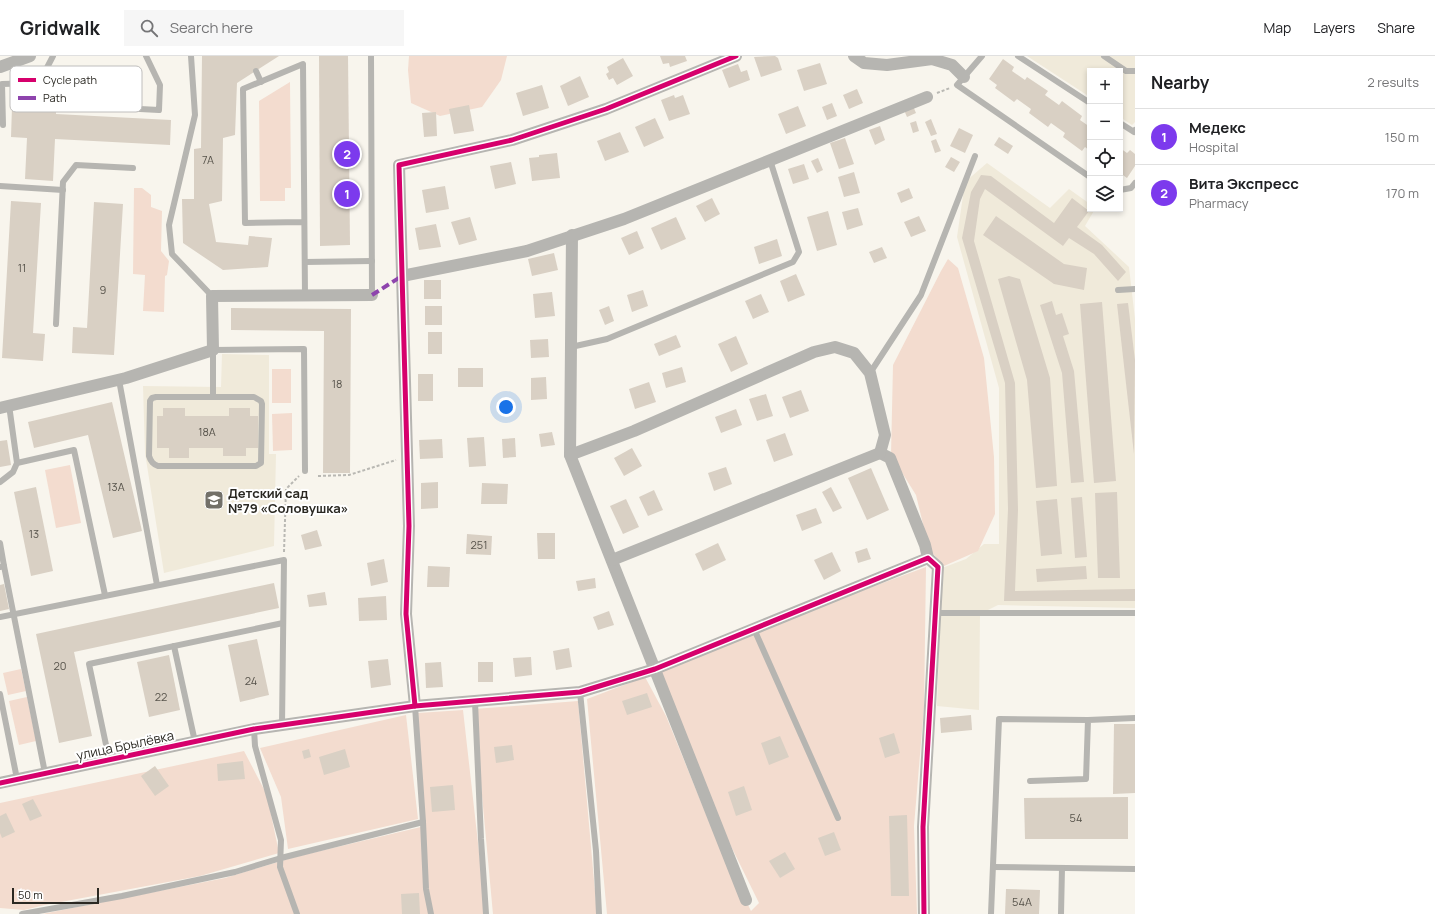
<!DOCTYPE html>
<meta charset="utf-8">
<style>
body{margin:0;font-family:Manrope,sans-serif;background:#f6f6f6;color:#202124}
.controls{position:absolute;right:12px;top:12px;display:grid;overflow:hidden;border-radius:0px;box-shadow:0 2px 6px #0003}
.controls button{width:36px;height:36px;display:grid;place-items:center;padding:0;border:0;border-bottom:1px solid #e0e0e0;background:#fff;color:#202124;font:20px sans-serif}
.scale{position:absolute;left:12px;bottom:10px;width:87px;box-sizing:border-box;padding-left:4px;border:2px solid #2a2822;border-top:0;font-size:11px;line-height:14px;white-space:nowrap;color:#2a2822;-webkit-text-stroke:3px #fff;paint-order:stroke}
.you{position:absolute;left:506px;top:351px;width:14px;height:14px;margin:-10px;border:3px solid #fff;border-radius:50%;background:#1a73e8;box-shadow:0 0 0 6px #1a73e833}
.badge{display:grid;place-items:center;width:26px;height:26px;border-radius:50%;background:#7c3aed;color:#fff;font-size:13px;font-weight:700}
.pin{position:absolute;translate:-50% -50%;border:2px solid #fff;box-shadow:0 1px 4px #0006}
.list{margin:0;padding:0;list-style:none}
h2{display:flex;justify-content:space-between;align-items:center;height:52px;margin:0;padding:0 16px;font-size:17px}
h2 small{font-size:13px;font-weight:400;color:#757577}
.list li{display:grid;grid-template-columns:26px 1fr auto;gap:12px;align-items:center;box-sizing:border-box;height:56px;padding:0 16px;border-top:1px solid #e0e0e0}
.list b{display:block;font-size:15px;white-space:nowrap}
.list p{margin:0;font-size:13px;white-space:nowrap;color:#757577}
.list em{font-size:13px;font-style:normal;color:#757577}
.icon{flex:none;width:22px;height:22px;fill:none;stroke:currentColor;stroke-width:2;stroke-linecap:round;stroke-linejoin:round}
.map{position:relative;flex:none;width:1135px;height:858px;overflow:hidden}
header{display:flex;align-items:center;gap:24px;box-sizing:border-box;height:56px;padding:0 20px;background:#fff;border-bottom:1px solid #e0e0e0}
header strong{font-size:19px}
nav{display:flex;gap:22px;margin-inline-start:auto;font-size:14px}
.search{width:280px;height:36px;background:#f6f6f6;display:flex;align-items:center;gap:10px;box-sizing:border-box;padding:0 14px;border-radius:0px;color:#757577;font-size:15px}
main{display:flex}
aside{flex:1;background:#fff}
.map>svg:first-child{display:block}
.built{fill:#f0eada}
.green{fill:#f3dccf}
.building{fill:#d9d0c4}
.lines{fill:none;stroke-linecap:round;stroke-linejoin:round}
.path{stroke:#b9b8b3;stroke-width:2;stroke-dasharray:3 2;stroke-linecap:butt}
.service{stroke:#b6b5b1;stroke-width:6}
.minor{stroke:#b6b5b1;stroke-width:12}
.quiet{stroke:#8e44ad;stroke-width:4;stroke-dasharray:8 4;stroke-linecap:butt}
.cycleway-casing{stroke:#fff;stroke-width:8}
.cycleway{stroke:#d6006c;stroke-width:5}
.labels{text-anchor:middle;stroke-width:4;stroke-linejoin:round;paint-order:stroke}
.number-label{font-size:11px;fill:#56524a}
.poi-label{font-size:13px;font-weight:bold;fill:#2a2822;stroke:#fff;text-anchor:start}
.street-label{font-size:13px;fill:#2a2822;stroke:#fff}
.key{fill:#fff;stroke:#bfbebd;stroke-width:1}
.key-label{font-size:11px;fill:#2a2822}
</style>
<header>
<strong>Gridwalk</strong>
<div class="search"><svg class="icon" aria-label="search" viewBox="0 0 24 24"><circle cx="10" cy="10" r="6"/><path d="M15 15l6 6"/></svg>Search here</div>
<nav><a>Map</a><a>Layers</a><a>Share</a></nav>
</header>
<main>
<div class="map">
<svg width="1135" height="858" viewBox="0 0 1135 858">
<rect width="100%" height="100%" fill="#f8f5ed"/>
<!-- built -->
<g class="built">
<path d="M 1027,0 L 1135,0 L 1135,66 L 1132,69 L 1120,61 L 1120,15 L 1090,15 L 1090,41 Z"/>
<path d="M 987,107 L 1050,152 L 1069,133 L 1090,148 L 1090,153 L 1095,153 L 1085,170 L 1129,211 L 1135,263 L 1135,552 L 998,549 L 980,558 L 979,654 L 937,650 L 942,512 L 966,503 L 984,488 L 999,488 L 999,332 L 957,181 L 965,126 Z"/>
<path d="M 222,298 L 269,299 L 269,398 L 276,398 L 274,490 L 164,517 L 145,397 L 143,330 L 221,331 Z"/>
</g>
<!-- green -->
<g class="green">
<path d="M 409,0 L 507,0 L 501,24 L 482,51 L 440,60 L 411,47 L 408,14 Z"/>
<path d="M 290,26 L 291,132 L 285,132 L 285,145 L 260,145 L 259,45 Z"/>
<path d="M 134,132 L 142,132 L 151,139 L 151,151 L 162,155 L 161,195 L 169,205 L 167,219 L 165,220 L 164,256 L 143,255 L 145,219 L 133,218 Z"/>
<path d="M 948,203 L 958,212 L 984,302 L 994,401 L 995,458 L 978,495 L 944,510 L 929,493 L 916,439 L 891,399 L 893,309 L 941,215 Z"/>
<rect x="272" y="313" width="19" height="34"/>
<path d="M 292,357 L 292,394 L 273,395 L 272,358 Z"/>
<path d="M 70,409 L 81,467 L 56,472 L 45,414 Z"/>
<path d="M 926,511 L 924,651 L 914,770 L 917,858 L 607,858 L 587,643 L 645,621 L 666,660 L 717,785 L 751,855 L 759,847 L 729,786 L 656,618 L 764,571 Z"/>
<path d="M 21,613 L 26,635 L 8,639 L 3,617 Z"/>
<path d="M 27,641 L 36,685 L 19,689 L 9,645 Z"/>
<path d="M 578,645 L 597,858 L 493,858 L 474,653 Z"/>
<path d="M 463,654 L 486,858 L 42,858 L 225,822 L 291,802 L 425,770 L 418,657 Z"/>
<path d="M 406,659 L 418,763 L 288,793 L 281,741 L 260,692 Z"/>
<path d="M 244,695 L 267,739 L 279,797 L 200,820 L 45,849 L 24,854 L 0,852 L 0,747 Z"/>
</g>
<!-- building -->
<g class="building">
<path d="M 202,0 L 279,0 L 237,27 L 235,79 L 223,82 L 222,145 L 209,148 L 216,186 L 248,189 L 249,180 L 272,182 L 268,211 L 223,214 L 183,187 L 182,143 L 194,143 L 194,93 L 201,92 Z"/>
<path d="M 319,0 L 348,0 L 350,189 L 320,190 Z"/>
<path d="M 660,0 L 685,0 L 687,5 L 670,11 L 669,7 L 663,8 Z"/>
<path d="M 775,0 L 778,2 L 782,14 L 761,21 L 754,1 Z"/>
<path d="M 623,2 L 633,20 L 617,29 L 613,22 L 609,24 L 606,18 L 609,16 L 607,11 Z"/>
<path d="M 1003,3 L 1014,11 L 1012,15 L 1025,24 L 1027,21 L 1048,35 L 1045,39 L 1059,49 L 1062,45 L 1082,60 L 1080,64 L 1090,71 L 1090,95 L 1085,91 L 1082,95 L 1063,81 L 1065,77 L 1051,67 L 1048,71 L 1029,57 L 1031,53 L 1017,43 L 1014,46 L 995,32 L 997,29 L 989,23 Z"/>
<path d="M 820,7 L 827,28 L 804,35 L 797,14 Z"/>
<path d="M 738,8 L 741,16 L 747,14 L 750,24 L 729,32 L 722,14 Z"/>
<path d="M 580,20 L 589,41 L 568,50 L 560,30 Z"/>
<path d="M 542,29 L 549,52 L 523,60 L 516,37 Z"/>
<path d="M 857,33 L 863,47 L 849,53 L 843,39 Z"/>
<path d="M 674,39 L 675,42 L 683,39 L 690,58 L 669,65 L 661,44 Z"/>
<path d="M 832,47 L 837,60 L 827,64 L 822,51 Z"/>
<path d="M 469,49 L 474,75 L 454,78 L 449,53 Z"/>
<path d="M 798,50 L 806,70 L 786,78 L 778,58 Z"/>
<path d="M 913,50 L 916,57 L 907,61 L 904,54 Z"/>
<path d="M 12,51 L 56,53 L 56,58 L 171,64 L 170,89 L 55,83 L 53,125 L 25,123 L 27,82 L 11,81 Z"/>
<path d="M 436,56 L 437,80 L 424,81 L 422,57 Z"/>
<path d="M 655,62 L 664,82 L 644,91 L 635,71 Z"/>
<path d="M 931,63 L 937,78 L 931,80 L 925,66 Z"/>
<path d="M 916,65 L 919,75 L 913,77 L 910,67 Z"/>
<path d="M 880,70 L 885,84 L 875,89 L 869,74 Z"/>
<path d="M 959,72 L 973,79 L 965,97 L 950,90 Z"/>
<path d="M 620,76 L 629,96 L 605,105 L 597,85 Z"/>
<path d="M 999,81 L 1013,90 L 1008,98 L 994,89 Z"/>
<path d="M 845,82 L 854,108 L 839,113 L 830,87 Z"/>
<path d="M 936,83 L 941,95 L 935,97 L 931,85 Z"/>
<path d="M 1120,92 L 1127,97 L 1130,94 L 1135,98 L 1135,110 L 1127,122 L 1120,117 Z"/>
<path d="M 557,97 L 560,122 L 532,125 L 529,102 L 539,101 L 539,99 Z"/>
<path d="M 951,101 L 960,106 L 954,116 L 945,111 Z"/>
<path d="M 818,102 L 823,114 L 817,117 L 811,105 Z"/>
<path d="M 511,106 L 516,128 L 495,133 L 490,110 Z"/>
<path d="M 804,108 L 809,123 L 793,128 L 788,113 Z"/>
<path d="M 854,116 L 860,137 L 844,141 L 838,121 Z"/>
<path d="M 981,119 L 991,120 L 1054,167 L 1072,142 L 1089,155 L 1077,171 L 1102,189 L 1126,216 L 1118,225 L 1094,198 L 1069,182 L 1063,190 L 985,133 L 980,143 L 974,185 L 1015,327 L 1018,454 L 1015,535 L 1135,533 L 1135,545 L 1004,545 L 1008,453 L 1005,327 L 962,182 L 971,136 Z"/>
<path d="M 445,130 L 449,153 L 426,157 L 422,134 Z"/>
<path d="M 909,132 L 913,142 L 901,147 L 897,137 Z"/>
<path d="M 712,142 L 720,158 L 705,166 L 696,150 Z"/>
<path d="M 11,145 L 41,147 L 33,277 L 45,278 L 43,305 L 2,302 Z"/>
<path d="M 94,146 L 123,148 L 114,299 L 72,297 L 73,271 L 87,272 Z"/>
<path d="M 858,152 L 863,169 L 847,174 L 842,156 Z"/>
<path d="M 828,155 L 837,189 L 817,195 L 807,161 Z"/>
<path d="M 919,160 L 926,175 L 911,181 L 904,166 Z"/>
<path d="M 996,160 L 1064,208 L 1087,212 L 1084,234 L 1054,228 L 983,179 Z"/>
<path d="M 470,161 L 477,184 L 459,189 L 451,166 Z"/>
<path d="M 676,161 L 686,183 L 661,194 L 651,172 Z"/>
<path d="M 436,168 L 441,191 L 419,194 L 415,172 Z"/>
<path d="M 637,175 L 644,192 L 629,199 L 621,182 Z"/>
<path d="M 777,183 L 782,200 L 759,208 L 754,191 Z"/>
<path d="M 882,191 L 887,202 L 874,207 L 869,196 Z"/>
<path d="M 554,197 L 558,214 L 532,220 L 528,203 Z"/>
<path d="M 796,218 L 805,239 L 788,246 L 780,225 Z"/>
<path d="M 1009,220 L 1020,223 L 1050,322 L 1057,430 L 1036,432 L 1027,324 L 998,223 Z"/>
<rect x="424" y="224" width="17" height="19"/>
<path d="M 643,234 L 648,250 L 632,256 L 627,239 Z"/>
<path d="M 552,236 L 555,260 L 535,262 L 533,238 Z"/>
<path d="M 761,238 L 769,256 L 753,263 L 745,245 Z"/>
<path d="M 1052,245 L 1056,259 L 1062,257 L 1069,278 L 1063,280 L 1074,315 L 1084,426 L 1071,427 L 1062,317 L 1040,249 Z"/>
<path d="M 1102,246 L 1116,425 L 1094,427 L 1080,248 Z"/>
<path d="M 1128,247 L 1135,304 L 1134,398 L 1117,248 Z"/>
<rect x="425" y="250" width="17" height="19"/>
<path d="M 609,250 L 614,265 L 605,269 L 599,254 Z"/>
<path d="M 231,252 L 351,253 L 350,417 L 323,417 L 324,275 L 231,274 Z"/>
<rect x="428" y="276" width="14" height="22"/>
<path d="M 676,279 L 681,291 L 659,300 L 654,288 Z"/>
<path d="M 736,280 L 748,308 L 731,316 L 718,288 Z"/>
<path d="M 548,283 L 549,301 L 531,302 L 530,284 Z"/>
<path d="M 682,311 L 686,326 L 666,332 L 662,317 Z"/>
<rect x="458" y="312" width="25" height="19"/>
<rect x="418" y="318" width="15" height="27"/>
<path d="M 546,321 L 547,343 L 531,344 L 531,322 Z"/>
<path d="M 649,326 L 656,346 L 635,353 L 629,333 Z"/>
<path d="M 801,334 L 809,355 L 790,362 L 782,341 Z"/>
<path d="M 766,338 L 773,360 L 757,365 L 749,343 Z"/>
<path d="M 112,346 L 142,475 L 113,482 L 88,379 L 34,392 L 28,366 Z"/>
<path d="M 163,352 L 185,352 L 185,360 L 229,360 L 229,352 L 250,352 L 250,360 L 258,360 L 258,392 L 246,392 L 246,400 L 223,400 L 223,392 L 189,392 L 189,402 L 169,402 L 169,392 L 157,392 L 157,360 L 163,360 Z"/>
<path d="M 736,353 L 742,369 L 721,377 L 715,361 Z"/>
<path d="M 552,376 L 555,389 L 541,391 L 539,378 Z"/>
<path d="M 785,377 L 793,399 L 774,406 L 766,384 Z"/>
<path d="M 484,381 L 486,410 L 469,411 L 467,382 Z"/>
<path d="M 515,382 L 516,401 L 503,402 L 502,383 Z"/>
<path d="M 442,383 L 443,402 L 420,403 L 419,384 Z"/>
<path d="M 7,384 L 11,409 L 0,411 L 0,385 Z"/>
<path d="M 632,392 L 642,410 L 624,420 L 614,402 Z"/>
<path d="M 726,411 L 732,428 L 714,435 L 708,417 Z"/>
<path d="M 871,412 L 889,454 L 867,464 L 848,422 Z"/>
<path d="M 438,426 L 438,452 L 421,453 L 421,427 Z"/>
<path d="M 482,427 L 508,428 L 507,448 L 481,448 Z"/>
<path d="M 36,431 L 53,515 L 31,520 L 14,436 Z"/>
<path d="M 831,431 L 842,452 L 833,456 L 822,436 Z"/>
<path d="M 654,434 L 663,454 L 648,460 L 639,441 Z"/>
<path d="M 1117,436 L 1120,522 L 1098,522 L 1095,437 Z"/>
<path d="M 1082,441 L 1087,501 L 1075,502 L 1071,442 Z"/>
<path d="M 626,443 L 639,471 L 623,478 L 610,450 Z"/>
<path d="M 1057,443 L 1062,498 L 1041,500 L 1036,445 Z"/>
<path d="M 816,452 L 822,467 L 802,475 L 796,459 Z"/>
<path d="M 317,474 L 322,490 L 305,494 L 301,479 Z"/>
<path d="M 537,477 L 555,477 L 555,503 L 538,503 Z"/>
<path d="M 467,478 L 492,480 L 491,499 L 466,498 Z"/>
<path d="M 718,487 L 726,504 L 703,515 L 695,498 Z"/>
<path d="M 867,492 L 871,503 L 858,507 L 855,496 Z"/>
<path d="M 832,496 L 841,515 L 824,524 L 814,504 Z"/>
<path d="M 384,503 L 388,526 L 371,530 L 367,507 Z"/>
<path d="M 428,510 L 450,511 L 449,531 L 427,531 Z"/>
<path d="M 1086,510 L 1087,523 L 1037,526 L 1036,513 Z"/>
<path d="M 595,522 L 596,532 L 578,535 L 576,525 Z"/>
<path d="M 274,527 L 279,552 L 74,596 L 92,680 L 59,687 L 36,578 Z"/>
<path d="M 4,528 L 9,553 L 0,555 L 0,529 Z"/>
<path d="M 325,536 L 327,549 L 309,551 L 307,539 Z"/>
<path d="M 386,540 L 387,564 L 359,565 L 358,542 Z"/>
<path d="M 609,555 L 614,569 L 598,574 L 593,561 Z"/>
<path d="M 257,583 L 269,639 L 240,646 L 228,589 Z"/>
<path d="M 569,592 L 572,611 L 556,614 L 553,595 Z"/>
<path d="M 169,599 L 180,654 L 149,661 L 137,606 Z"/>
<path d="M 531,601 L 532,619 L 515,621 L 513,602 Z"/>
<path d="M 388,603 L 391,629 L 371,632 L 368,605 Z"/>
<path d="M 441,606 L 443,631 L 426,632 L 425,607 Z"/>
<rect x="478" y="606" width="15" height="20"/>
<path d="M 647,637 L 652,651 L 627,659 L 622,645 Z"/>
<path d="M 971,659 L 972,674 L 941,677 L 940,662 Z"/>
<path d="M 1114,668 L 1135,668 L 1135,737 L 1113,738 Z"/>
<path d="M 894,677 L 900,697 L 885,702 L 879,682 Z"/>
<path d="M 780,680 L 789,701 L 769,709 L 761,687 Z"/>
<path d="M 512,689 L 514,704 L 496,707 L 494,691 Z"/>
<path d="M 309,693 L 311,701 L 304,703 L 302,695 Z"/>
<path d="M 345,693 L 350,711 L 324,719 L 319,701 Z"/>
<path d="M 243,705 L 245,723 L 218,725 L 217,708 Z"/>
<path d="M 155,710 L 169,730 L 155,740 L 141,720 Z"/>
<path d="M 453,729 L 455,754 L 432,756 L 430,731 Z"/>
<path d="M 744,730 L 752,754 L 736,760 L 728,736 Z"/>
<path d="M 1128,741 L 1128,783 L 1025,783 L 1024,742 Z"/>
<path d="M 33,743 L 42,760 L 30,765 L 22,748 Z"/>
<path d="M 6,757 L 15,776 L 2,782 L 0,777 L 0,760 Z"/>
<path d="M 907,759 L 909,840 L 891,840 L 889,760 Z"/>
<path d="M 834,776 L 841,794 L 825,800 L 818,782 Z"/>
<path d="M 785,796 L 795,813 L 780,822 L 769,805 Z"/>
<path d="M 1006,833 L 1040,834 L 1039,858 L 1005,858 Z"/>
<path d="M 419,837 L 420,858 L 402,858 L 401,838 Z"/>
</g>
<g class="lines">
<!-- path -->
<g class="path">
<path d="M 937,37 L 950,32"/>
<path d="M 318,420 L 349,419 L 396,404"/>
<path d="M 284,496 L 286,433 L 299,420"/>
</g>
<!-- service -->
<g class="service">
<path d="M 191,0 L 195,59 L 169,169 L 172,198 L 212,240"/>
<path d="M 371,0 L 372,239"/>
<path d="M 982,0 L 957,29 L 1090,121"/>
<path d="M 1018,0 L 1090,47"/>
<path d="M 1104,0 L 1126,15 L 1135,15"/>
<path d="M 256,15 L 261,26"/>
<path d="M 64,49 L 159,54 L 160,29 L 146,0"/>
<path d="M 1120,67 L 1134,76 L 1135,74"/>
<path d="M 3,69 L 2,28 L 39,27 L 53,0"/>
<path d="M 0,130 L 63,134"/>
<path d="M 1120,134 L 1131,132 L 1135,127"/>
<path d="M 304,166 L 245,167 L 243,33 L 303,8 L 305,239"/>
<path d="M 305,206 L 372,205"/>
<path d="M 1118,234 L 1135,233"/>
<path d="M 56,268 L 63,126 L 76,109 L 133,112"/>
<path d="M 571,291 L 607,283 L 793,206 L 799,196 L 770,104"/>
<path d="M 870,317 L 921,239 L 975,100"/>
<path d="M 119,324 L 157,529"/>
<path d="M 213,341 L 254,341 L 261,345 L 262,348 L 261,407 L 256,410 L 158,410 C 153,408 151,406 149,400 L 150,345 L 152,342 L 156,341 L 213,341 L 213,294 L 304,293 L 305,415"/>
<path d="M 17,407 L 74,394 L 105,539"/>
<path d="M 0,426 L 13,416 L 17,407 L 9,349"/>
<path d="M 0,487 L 4,510 L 0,511"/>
<path d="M 4,510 L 45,717"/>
<path d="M 935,557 L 1135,557"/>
<path d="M 0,561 L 284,504 L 282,669"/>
<path d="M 754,573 L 838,762"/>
<path d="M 174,590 L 195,686"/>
<path d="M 580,636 L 596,795 L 599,858"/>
<path d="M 0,638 L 17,723"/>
<path d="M 475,646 L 481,783 L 486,858"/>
<path d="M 254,673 L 255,690 L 281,784 L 280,811 L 297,858"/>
<path d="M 109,703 L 89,608 L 283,567"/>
<path d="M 1030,725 L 1086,723 L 1088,664 L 1135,662"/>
<path d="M 423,766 L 426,833 L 431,858"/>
<path d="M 993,811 L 1135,813"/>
<path d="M 22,858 L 122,840 L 235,816 L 281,802 L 423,766 L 415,650"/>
<path d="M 991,858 L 999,663 L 1088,664"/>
<path d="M 1061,858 L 1062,812"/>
</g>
<!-- minor -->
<g class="minor">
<path d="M 854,0 L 864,7 L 887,9 L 932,3 L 952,9 L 964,21"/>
<path d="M 0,11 L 30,0"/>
<path d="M 572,179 L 570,399 L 746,844"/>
<path d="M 402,220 L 527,195 L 624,163 L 927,41"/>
<path d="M 0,352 L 126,322 L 213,294 L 212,240 L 372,239"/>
<path d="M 880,397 L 890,402 L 925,489 L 928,502"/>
<path d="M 570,399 L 634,375 L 814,296 L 835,291 L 854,297 L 870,317 L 885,379 L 880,397"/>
<path d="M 612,504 L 880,397"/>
<path d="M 415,650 L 406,558 L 409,470 L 399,109 L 512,84 L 606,53 L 736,0"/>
<path d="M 0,727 L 254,673 L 415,650 L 580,636 L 655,613 L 928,502 L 938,511 L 923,771 L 924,858"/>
</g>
<!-- quiet -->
<path class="quiet" d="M 372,239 L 402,220"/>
<!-- cycleway casing -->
<g class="cycleway-casing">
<g id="cycleway">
<path d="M 415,650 L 406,558 L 409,470 L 399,109 L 512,84 L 606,53 L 736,0"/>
<path d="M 0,727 L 254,673 L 415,650 L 580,636 L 655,613 L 928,502 L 938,511 L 923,771 L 924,858"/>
</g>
</g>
<!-- cycleway -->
<use href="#cycleway" class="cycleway"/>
</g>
<!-- icons -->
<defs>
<g id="school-square" transform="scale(1)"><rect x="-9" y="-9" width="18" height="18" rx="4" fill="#727069" stroke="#fff"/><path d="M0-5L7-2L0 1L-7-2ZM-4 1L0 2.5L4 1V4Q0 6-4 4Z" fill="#fff"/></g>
</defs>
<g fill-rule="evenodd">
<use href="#school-square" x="214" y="444"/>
</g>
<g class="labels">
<!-- number labels -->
<g class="number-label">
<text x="208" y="108">7А</text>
<text x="22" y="216">11</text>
<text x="103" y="238">9</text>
<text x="337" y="332">18</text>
<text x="207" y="380">18А</text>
<text x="116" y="435">13А</text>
<text x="34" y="482">13</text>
<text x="479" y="493">251</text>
<text x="60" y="614">20</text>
<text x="251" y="629">24</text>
<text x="161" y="645">22</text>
<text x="1076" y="766">54</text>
<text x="1022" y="850">54А</text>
</g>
<!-- poi labels -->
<g class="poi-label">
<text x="228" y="442">Детский сад<tspan x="228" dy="15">№79 «Соловушка»</tspan></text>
</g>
<!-- street labels -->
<g class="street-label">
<text transform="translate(125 689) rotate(-12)" y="5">улица Брылёвка</text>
</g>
</g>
<!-- legend -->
<rect x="10" y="10" width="132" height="46" rx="6" class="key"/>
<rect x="18" y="22" width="18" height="4" fill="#d6006c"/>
<rect x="18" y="40" width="18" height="4" fill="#8e44ad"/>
<g class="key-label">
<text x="43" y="28">Cycle path</text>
<text x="43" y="46">Path</text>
</g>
</svg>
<div class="controls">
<button>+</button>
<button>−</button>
<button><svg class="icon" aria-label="locate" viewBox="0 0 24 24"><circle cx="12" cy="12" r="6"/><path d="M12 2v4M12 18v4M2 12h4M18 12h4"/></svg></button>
<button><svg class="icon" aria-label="layers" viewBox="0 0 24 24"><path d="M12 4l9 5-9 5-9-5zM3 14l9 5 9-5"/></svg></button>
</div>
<div class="scale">50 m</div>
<div class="you"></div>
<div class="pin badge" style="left:347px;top:138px">1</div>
<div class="pin badge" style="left:347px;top:98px">2</div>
</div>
<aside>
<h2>Nearby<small>2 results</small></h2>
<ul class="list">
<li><span class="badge">1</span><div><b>Медекс</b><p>Hospital</p></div><em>150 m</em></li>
<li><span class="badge">2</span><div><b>Вита Экспресс</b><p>Pharmacy</p></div><em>170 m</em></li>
</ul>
</aside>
</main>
